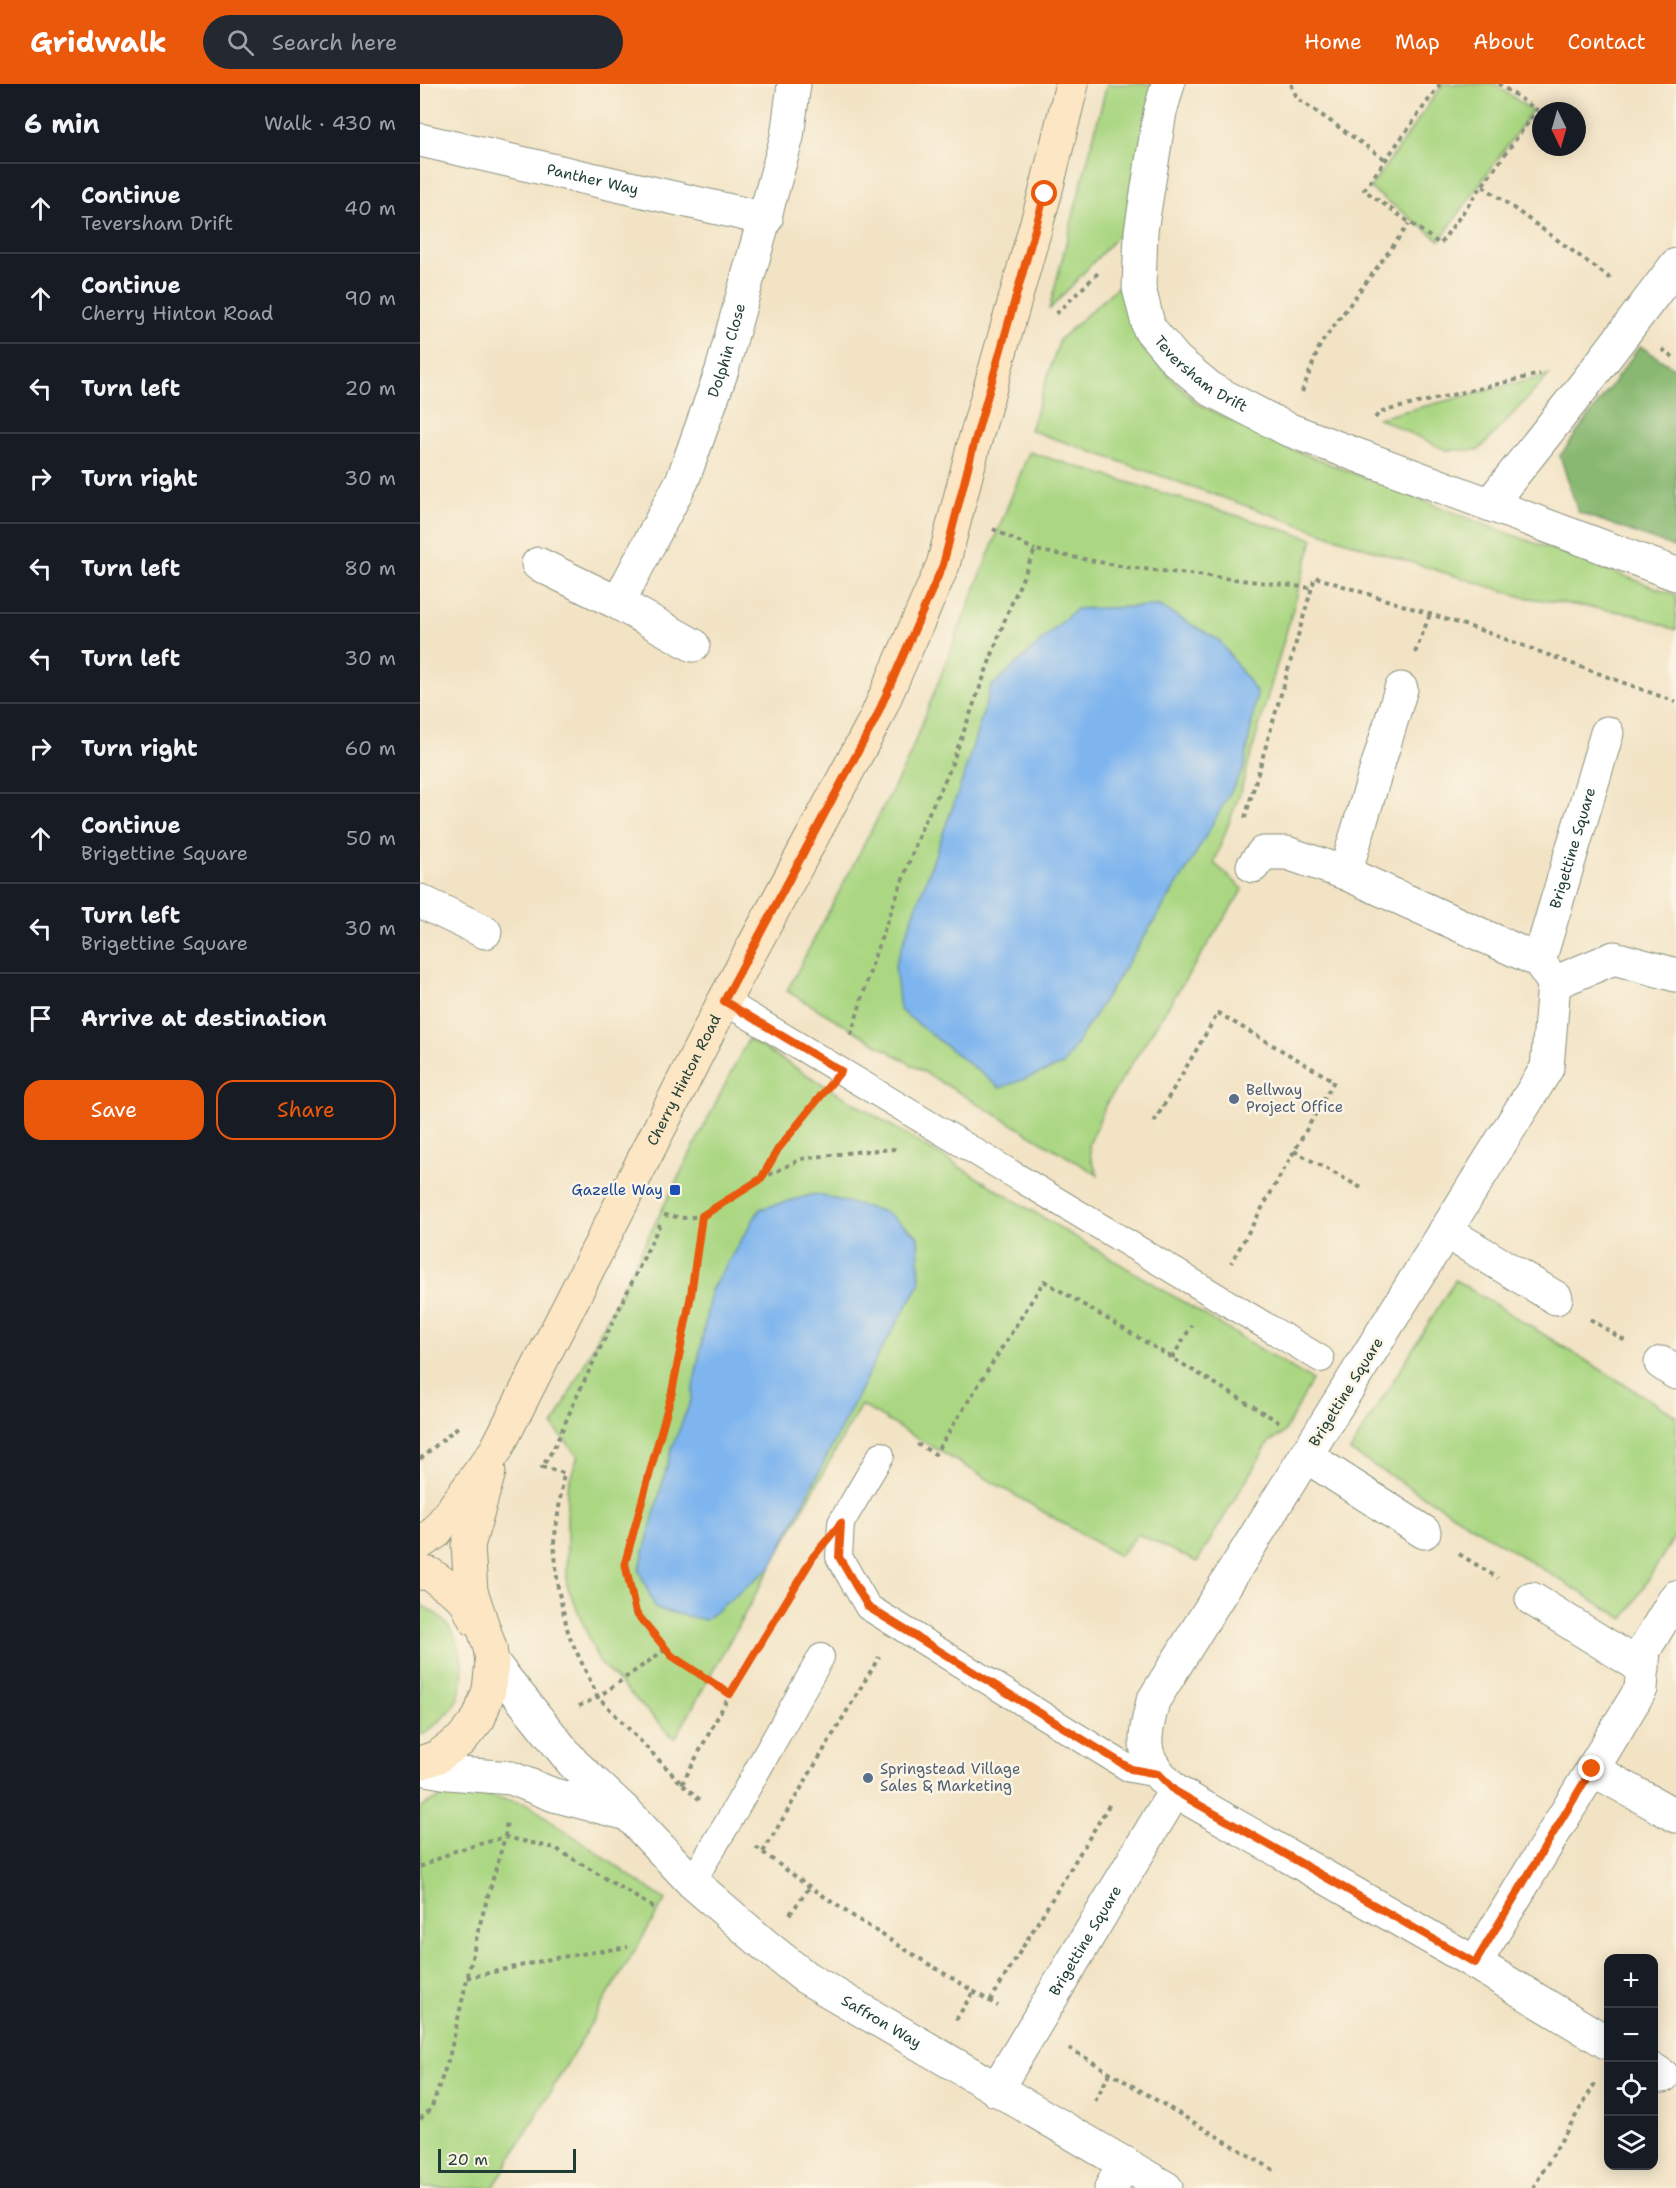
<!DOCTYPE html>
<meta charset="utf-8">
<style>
body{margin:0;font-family:"Shantell Sans",sans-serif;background:#242831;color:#f1f3f6}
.controls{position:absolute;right:18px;bottom:18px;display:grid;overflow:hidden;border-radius:12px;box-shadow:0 3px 15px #0003}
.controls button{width:54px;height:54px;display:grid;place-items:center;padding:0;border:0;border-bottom:2px solid #363941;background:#171b24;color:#f1f3f6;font:30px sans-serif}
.compass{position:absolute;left:1112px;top:18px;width:54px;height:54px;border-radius:50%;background:#171b24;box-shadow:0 3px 15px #0003;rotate:175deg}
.scale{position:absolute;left:18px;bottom:15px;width:138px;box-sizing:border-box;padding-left:6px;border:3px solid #1f3d34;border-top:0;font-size:16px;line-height:21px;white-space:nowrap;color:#1f3d34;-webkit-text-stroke:4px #fcf5e5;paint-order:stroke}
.stop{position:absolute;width:18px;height:18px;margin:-14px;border:4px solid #ea580c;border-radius:50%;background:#fff}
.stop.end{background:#ea580c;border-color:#fff;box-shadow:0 2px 6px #0008}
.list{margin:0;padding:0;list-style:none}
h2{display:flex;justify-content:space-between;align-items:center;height:78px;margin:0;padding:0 24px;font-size:26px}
h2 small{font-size:20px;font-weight:400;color:#9ea1a6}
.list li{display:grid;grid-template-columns:39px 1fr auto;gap:18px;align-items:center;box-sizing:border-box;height:90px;padding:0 24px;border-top:2px solid #363941}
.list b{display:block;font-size:22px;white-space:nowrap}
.list p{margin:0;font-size:20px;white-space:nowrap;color:#9ea1a6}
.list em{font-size:20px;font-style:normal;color:#9ea1a6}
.actions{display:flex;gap:12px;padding:18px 24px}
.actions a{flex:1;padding:14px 0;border:2px solid #ea580c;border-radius:18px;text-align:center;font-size:21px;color:#ea580c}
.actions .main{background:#ea580c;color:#fff}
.icon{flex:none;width:33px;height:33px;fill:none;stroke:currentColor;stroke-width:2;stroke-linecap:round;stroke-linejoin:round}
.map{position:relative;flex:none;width:1256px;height:2104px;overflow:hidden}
header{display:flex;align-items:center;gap:36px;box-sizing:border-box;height:84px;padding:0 30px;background:#ea580c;color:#fff}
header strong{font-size:28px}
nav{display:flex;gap:33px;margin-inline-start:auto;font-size:21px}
.search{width:420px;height:54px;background:#242831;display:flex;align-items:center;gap:15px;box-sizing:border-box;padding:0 21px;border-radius:33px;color:#9ea1a6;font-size:22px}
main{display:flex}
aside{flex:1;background:#171b24}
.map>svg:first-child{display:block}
.green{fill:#abd783;stroke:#658a5c;stroke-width:1.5}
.forest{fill:#88b871;stroke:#547a52;stroke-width:1.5}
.water{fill:#7fb5ee;stroke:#4f7991;stroke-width:1.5}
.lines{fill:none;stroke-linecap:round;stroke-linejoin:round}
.lane-casing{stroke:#88907c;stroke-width:28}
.street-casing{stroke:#88907c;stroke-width:35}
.secondary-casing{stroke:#88907c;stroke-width:35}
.path{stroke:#88907c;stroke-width:4;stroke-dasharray:4.5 4.5;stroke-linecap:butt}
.lane{stroke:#fff;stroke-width:26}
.street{stroke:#fff;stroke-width:33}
.secondary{stroke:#fce6c4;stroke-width:33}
.route{stroke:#ea580c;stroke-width:8}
.service-dot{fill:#5c6f8a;stroke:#fcf5e5;stroke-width:2}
.transit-dot{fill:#1a4fb4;stroke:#fcf5e5;stroke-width:2}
.labels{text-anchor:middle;stroke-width:5;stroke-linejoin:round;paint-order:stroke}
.street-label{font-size:15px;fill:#1f3d34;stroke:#fcf5e5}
.service-label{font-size:15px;fill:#4e5e75;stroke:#fcf5e5;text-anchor:start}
.transit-label{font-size:15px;fill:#164399;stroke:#fcf5e5;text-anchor:end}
</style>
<header>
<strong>Gridwalk</strong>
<div class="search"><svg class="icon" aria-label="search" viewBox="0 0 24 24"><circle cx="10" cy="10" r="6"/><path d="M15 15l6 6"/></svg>Search here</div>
<nav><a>Home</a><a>Map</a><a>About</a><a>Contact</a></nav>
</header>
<main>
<aside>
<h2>6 min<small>Walk · 430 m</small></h2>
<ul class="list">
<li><svg class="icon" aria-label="ahead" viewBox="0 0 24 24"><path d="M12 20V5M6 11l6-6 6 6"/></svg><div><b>Continue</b><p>Teversham Drift</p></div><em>40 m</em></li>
<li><svg class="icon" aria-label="ahead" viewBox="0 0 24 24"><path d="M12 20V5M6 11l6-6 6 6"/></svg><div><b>Continue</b><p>Cherry Hinton Road</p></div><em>90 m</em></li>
<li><svg class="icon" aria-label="left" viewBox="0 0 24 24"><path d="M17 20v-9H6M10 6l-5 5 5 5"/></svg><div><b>Turn left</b></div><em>20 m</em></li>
<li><svg class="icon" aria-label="right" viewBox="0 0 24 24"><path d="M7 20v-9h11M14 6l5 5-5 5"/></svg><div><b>Turn right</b></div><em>30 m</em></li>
<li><svg class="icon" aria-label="left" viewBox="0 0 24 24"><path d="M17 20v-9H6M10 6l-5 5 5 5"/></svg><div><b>Turn left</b></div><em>80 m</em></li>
<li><svg class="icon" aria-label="left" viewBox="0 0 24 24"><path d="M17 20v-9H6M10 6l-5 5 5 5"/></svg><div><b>Turn left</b></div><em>30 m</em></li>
<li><svg class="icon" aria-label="right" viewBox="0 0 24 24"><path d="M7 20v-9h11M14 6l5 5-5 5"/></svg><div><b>Turn right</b></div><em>60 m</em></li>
<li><svg class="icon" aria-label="ahead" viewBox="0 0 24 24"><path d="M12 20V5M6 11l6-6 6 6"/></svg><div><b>Continue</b><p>Brigettine Square</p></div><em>50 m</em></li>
<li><svg class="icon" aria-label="left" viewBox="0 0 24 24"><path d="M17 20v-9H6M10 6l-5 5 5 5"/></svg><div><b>Turn left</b><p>Brigettine Square</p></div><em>30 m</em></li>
<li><svg class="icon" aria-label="arrive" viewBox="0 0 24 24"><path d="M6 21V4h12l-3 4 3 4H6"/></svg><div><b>Arrive at destination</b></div></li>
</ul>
<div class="actions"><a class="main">Save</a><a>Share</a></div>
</aside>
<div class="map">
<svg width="1256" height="2104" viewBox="0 0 1256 2104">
<rect width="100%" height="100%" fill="#fcf5e5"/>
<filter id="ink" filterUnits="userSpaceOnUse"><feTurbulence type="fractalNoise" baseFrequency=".0167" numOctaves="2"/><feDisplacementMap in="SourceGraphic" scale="12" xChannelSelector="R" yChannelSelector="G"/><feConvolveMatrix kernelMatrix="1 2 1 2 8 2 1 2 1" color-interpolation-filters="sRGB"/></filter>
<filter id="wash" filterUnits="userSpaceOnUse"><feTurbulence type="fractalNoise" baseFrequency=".008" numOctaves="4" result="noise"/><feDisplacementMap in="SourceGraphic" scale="24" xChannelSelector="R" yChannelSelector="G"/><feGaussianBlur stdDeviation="1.35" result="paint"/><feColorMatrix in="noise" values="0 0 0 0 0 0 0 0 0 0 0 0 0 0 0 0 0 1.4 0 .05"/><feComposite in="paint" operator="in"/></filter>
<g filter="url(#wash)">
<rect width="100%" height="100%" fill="#f2e3c5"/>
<!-- green -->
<g class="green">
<path d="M 687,0 L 733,0 L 705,144 L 629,226 Z"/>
<path d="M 1023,0 L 1075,0 L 1112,27 L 1020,156 L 950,104 Z"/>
<path d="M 703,198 L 718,259 L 776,319 L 861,361 L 1076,445 L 1256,511 L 1256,546 L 1214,530 L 1103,513 L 958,468 L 610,346 L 640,255 Z"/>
<path d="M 1129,291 L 1059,366 L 1026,366 L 958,334 Z"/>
<path d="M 609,368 L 893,455 L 820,709 L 794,779 L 823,805 L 686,1020 L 669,1061 L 671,1075 L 678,1091 L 367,907 L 486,680 Z"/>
<path d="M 328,955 L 892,1296 L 864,1349 L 849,1358 L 777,1478 L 718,1450 L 699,1472 L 441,1321 L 255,1655 L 179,1578 L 147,1501 L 147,1404 L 158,1372 L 133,1342 Z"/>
<path d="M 1035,1196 L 1256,1332 L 1256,1450 L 1204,1535 L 930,1367 Z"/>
<path d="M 0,1520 C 6,1524 14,1528 20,1533 C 43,1555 51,1596 32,1624 C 23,1636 13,1643 0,1651 Z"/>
<path d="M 35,1705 L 107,1720 L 245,1816 L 73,2104 L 0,2104 L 0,1724 Z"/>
</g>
<!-- forest -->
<path class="forest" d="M 1220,262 L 1255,285 L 1256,289 L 1256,464 L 1158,428 L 1140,372 Z"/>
<!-- water -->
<g class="water">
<path d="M 739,522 L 799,556 L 837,609 L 824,684 L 767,785 L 643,981 L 580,1004 L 480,926 L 475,881 L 541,700 L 571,603 L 656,525 Z"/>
<path d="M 395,1110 L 465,1128 L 498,1152 L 500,1200 L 457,1273 L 351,1483 L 285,1536 L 236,1525 L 219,1487 L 252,1363 L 271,1316 L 291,1206 L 340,1125 Z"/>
</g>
</g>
<g filter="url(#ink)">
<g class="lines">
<!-- lane casing -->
<g class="lane-casing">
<g id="lane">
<path d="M 304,917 L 901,1275"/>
<path d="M 461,1371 L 421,1439 L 419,1473 L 448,1523 L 710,1685 L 738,1690"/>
<path d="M 272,1798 L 307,1740 L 401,1573"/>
</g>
</g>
<!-- street casing -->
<g class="street-casing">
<g id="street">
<path id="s1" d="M 748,0 L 740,28 L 721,147 L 719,204 L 729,244 L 756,276 L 792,306 L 867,345 L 1256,490"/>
<path id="s2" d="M 0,56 L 346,135"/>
<path d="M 1070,420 L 1166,299 L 1256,181"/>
<path d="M 118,480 L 198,519 L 273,561"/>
<path id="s3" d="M 198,519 L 263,395 L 302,286 L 367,53 L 374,0"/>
<path d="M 833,782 L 843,769 L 867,769 L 925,789 L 1119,877 L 1134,899 L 1127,984 L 733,1617 C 722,1662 720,1673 755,1707 L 1055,1879 L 1188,1959"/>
<path d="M 925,789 L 981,605"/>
<path d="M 0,817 L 65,848"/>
<path id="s4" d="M 1119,877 L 1187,649"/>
<path d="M 1134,899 L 1194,874 L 1256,891"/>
<path d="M 1025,1147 L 1136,1214"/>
<path d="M 1241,1279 L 1256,1289"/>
<path d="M 886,1372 L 1004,1448"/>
<path d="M 1112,1515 L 1223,1584"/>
<path id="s5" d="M 72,1578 L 153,1679 L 208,1730 L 272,1798 L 346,1862 L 385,1893 L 746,2104"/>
<path d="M 0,1684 L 28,1689 L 91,1694 L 134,1711 L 204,1729"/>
<path d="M 1172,1685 L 1256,1732"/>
<path d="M 1055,1879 L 1221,1605 L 1224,1566 L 1256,1513"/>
<path d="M 1234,1986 L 1243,1992"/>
<path id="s6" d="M 576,2006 L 755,1707"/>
<path d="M 691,2104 L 705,2079"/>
</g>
</g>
<!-- secondary casing -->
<g class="secondary-casing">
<g id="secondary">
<path id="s7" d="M 0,1459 L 15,1449 L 76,1366 L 304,917 L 455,636 L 523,481 L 554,360 L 625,110 L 652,0"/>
<path d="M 0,1489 L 10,1490 L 44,1514 L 55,1536"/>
<path d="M 0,1679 L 17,1673 L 41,1656 L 59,1634 L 69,1606 L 72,1578 L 70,1564 L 51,1507 L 48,1462 L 69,1388"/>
</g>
</g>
<!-- path -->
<g class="path">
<path d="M 871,0 L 877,14 L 966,76"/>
<path d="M 1020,0 L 944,106 L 1020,160 L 1117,26 L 1079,0"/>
<path d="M 1063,102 L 1194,197"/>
<path d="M 636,230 L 678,189"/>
<path d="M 1242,265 L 1256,275"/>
<path d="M 882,308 L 900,261 L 989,140"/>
<path d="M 955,334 L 960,328 L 1120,290"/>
<path d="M 573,445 L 615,466"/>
<path d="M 995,569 L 1010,530"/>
<path d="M 825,734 L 895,493 L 1066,548 L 1256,618"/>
<path d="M 431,951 L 455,871 L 502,743 L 528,690 L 587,530 L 615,466 L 706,483 L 892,504"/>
<path d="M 734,1038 L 798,929 L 914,997 L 811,1179"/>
<path d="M 874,1067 L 945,1106"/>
<path d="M 341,1095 L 358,1065 L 398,1015"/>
<path d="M 244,1131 L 264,1134 L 282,1132 L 341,1095 L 381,1075 L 434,1068 L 474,1065 L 476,1066"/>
<path d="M 282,1132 L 271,1211 L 252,1308 L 205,1479 L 216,1529 L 252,1572 L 310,1610"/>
<path d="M 240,1140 L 157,1312 L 134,1364 L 122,1383 L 144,1389 L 134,1458 L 138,1505 L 149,1552 L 178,1613 L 262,1700 L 280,1716"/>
<path d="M 1170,1235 L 1207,1258"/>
<path d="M 752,1274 L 772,1241"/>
<path d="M 497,1362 L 499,1361 L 515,1370 L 624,1197 L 859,1338"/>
<path d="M 0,1375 L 39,1342"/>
<path d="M 1039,1470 L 1078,1494"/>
<path d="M 159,1622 L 178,1613 L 246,1565"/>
<path d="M 262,1700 L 310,1610 L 384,1488"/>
<path d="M 336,1763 C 412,1822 495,1872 578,1922"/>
<path d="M 343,1768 L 459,1573"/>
<path d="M 0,1783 L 35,1767 L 85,1753 L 135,1764 L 234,1824"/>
<path d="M 370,1830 L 389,1804"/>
<path d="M 47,1894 L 135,1874 L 208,1863"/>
<path d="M 570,1917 L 691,1718"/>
<path d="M 536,1936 L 553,1908"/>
<path d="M 649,1964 L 857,2088"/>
<path d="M 675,2017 L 690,1989"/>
<path d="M 0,2035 L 11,2025 L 29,1974 L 59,1843 L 85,1753 L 87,1736"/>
<path d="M 1113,2104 L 1177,1996"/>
</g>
<!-- lane -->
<use href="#lane" class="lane"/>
<!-- street -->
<use href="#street" class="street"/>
<!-- secondary -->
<use href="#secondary" class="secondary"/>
</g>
</g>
<g class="lines" filter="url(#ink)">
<!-- route -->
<path class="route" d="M 625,110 L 554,360 L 523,481 L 455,636 L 304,917 L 421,987 L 358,1065 L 341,1095 L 282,1132 L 271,1211 L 252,1308 L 205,1479 L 216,1529 L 252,1572 L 310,1610 L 393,1473 L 421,1439 L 419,1473 L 448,1523 L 711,1685 L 738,1690 L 755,1707 L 1055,1879 L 1172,1685"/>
</g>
<!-- markers -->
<g class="service-dot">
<circle cx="814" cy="1015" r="6"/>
<circle cx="448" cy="1694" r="6"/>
</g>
<rect class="transit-dot" x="249" y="1100" width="12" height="12" rx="3"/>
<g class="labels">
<!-- street labels -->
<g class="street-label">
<text dy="5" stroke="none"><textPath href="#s2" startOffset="177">Panther Way</textPath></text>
<text dy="5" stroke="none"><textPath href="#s3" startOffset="276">Dolphin Close</textPath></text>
<text dy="5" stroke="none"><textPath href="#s1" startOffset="318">Teversham Drift</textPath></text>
<text dy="5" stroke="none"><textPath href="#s4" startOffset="118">Brigettine Square</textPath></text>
<text dy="5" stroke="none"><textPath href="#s7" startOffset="536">Cherry Hinton Road</textPath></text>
<text transform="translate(926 1308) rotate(-58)" y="5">Brigettine Square</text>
<text dy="5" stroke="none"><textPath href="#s6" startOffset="174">Brigettine Square</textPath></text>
<text dy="5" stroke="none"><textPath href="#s5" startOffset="534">Saffron Way</textPath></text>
</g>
<!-- service labels -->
<g class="service-label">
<text x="826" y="1011">Bellway<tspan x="826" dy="17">Project Office</tspan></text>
<text x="460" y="1690">Springstead Village<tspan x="460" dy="17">Sales &amp; Marketing</tspan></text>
</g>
<!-- transit labels -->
<g class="transit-label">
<text x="243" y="1111">Gazelle Way</text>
</g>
</g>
</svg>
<div class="controls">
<button>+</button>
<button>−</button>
<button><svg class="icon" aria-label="locate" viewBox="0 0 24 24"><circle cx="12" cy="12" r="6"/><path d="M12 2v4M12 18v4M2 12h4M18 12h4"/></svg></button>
<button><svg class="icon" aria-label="layers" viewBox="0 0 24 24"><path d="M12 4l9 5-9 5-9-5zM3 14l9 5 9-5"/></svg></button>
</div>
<svg class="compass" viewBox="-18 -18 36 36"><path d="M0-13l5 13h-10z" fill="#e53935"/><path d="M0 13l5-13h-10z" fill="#9ea1a6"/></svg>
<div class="scale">20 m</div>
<div class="stop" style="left:625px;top:110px"></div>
<div class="stop end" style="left:1172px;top:1685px"></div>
</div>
</main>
